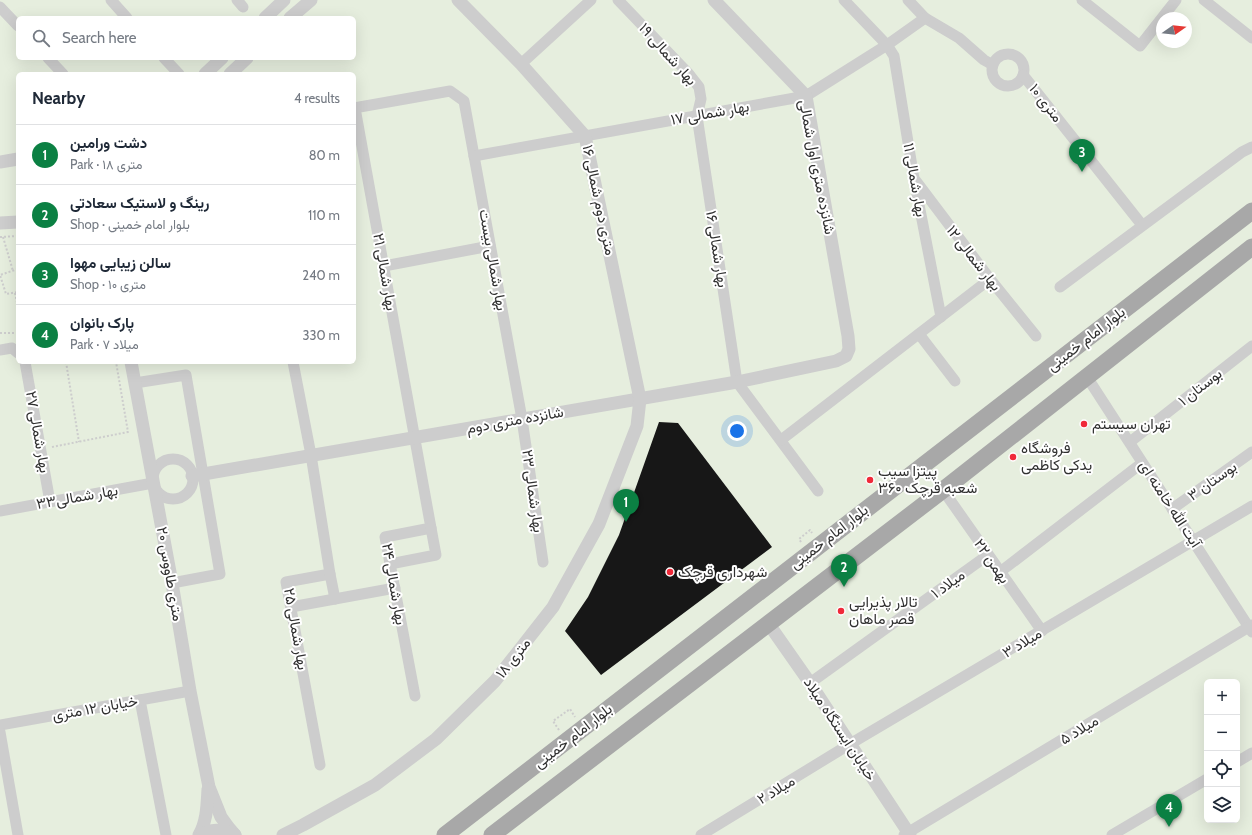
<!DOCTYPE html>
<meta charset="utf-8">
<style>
body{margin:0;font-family:Cabin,Vazirmatn,sans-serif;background:#f2f2f3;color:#1f2937}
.controls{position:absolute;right:12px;bottom:12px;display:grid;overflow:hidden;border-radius:6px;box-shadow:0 4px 16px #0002}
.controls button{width:36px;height:36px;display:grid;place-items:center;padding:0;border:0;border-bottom:1px solid #e0e1e3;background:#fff;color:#1f2937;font:20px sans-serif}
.compass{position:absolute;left:1156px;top:12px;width:36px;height:36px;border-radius:50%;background:#fff;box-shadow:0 4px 16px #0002;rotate:76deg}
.you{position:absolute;left:737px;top:431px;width:14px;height:14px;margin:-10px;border:3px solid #fff;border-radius:50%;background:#1a73e8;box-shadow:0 0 0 6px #1a73e833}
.badge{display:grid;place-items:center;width:26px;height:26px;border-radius:50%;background:#0b8043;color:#fff;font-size:13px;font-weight:700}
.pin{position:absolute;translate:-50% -33px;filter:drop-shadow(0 1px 2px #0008)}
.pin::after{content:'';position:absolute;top:21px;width:14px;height:12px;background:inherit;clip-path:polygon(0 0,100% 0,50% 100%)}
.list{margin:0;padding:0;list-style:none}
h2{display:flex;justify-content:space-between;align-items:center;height:52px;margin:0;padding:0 16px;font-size:17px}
h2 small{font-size:13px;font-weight:400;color:#747a83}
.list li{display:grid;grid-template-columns:26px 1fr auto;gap:12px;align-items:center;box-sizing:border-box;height:60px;padding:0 16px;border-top:1px solid #e0e1e3}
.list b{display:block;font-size:15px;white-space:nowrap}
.list p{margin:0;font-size:13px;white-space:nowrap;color:#747a83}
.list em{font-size:13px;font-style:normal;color:#747a83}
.icon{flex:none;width:22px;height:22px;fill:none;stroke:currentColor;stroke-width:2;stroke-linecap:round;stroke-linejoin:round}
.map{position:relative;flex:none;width:1252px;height:835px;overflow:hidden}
.search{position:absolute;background:#fff;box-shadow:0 4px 16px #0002;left:16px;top:16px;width:340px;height:44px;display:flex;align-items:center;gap:10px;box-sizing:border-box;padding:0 14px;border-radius:6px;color:#747a83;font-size:15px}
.panel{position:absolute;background:#fff;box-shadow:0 4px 16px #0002;left:16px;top:72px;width:340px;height:292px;border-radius:6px}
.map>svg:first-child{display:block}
.green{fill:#e6eede;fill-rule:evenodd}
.building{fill:#171717}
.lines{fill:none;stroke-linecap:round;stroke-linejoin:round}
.path{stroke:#cdcdcd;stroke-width:2;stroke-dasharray:2 2;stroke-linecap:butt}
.minor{stroke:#cdcdcd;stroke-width:11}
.tertiary{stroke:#cdcdcd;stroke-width:13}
.primary{stroke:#a8a8a8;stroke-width:17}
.poi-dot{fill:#f02939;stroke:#fff;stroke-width:1.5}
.labels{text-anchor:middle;stroke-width:4;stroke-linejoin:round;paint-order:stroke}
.street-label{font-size:15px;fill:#303030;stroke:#fff}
.poi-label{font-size:15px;fill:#303030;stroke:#fff;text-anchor:start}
</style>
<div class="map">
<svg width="1252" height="835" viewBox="0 0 1252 835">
<rect width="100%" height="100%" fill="#fff"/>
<!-- green -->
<path class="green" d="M 0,0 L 1252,0 L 1252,835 L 0,835 ZM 18,18 L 354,18 L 354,58 L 18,58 ZM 1162,18 L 1186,18 L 1186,42 L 1162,42 ZM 18,74 L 354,74 L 354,362 L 18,362 ZM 1207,682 L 1237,682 L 1237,820 L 1207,820 Z"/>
<!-- building -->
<path class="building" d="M 659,422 L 678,423 L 772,547 L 601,675 L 565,631 L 588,597 L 619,535 Z"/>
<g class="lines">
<!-- path -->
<g class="path">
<path d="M 0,237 L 18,236"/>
<path d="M 3,237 L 13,271"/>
<path d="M 18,269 L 0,275 L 6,294 L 18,292"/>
<path d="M 15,293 L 18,307"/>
<path d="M 0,333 L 18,333"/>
<path d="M 66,362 L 79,442"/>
<path d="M 52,447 L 128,432 L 116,362"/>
<path d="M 801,542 L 799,539 L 810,530 L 812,533"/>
<path d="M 559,730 L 553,721 L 570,709 L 575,717"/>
</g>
<!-- minor -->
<g class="minor">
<path d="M 111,0 L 127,18"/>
<path d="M 237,0 L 243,7"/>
<path d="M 618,0 L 688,73 L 699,87 L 701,99 L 697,116 L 737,382 L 818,491"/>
<path d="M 844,0 L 887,45 L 894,56 L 914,179 L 941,317"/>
<path d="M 908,0 L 925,18 L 959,38 L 984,60 L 993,65"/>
<path d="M 1082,0 L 1140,46 L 1176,0"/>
<path d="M 1204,0 L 1252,38"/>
<path d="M 0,7 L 18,26"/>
<circle cx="1008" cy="70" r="16"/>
<path d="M 48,58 L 63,74"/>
<path d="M 164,58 L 179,74"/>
<path d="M 521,64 L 591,0"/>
<path d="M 1023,75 L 1142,225"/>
<path d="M 354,108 L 450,91 L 464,101 L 522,419 L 543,562"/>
<path d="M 355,108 L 431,528 L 385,537 L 415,696"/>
<path d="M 474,156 L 806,96 L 887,45 L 925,18"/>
<path d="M 916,181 L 990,279 L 1036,336"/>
<path d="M 384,266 L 490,246"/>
<path d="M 1060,287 L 1242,152 L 1252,147"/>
<path d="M 919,334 L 955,381"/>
<path d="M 0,350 L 12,348 L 18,353"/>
<path d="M 25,362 L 50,502"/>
<path d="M 293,362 L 311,455 L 330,574 L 286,582 L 320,765"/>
<path d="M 1087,377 L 1252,632"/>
<path d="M 135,383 L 186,375 L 220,574 L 172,583"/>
<path d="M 781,440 L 990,279"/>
<path d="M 1130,442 L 1252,346"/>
<circle cx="173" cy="479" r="20"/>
<path d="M 943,490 L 1042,631"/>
<path d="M 1172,509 L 1252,452"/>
<path d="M 0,511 L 153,483"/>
<path d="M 390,564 L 436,555 L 431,528"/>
<path d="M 1000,572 L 1142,463"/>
<path d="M 330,574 L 335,599"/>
<path d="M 291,607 L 395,588"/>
<path d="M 810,683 L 988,555"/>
<path d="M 140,700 L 166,835"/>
<path d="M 0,725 L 190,691"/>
<path d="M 0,732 L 18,835"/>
<path d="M 1237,762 L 1252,753"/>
<path d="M 701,835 L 850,744 L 1252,506"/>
<path d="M 904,835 L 1252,625"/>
<path d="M 1112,835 L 1207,779"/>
</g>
<!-- tertiary -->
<g class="tertiary">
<path d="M 265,18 L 284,0"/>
<path d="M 290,18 L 311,0"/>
<path d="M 205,74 L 222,58"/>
<path d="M 230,74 L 247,58"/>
<path d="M 0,162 L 18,159"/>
<path d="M 0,223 L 18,222"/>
<path d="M 131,362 L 172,583 L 190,691 L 209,787 L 221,817 L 229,828 L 235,835"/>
<path d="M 192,476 L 737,382 L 836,361 L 846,356 L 849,349 L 848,336 L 806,96 L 714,0"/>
<path d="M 768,623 L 810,683 L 910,835"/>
<path d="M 199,835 C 207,821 207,805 208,789"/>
<path d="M 202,835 C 212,827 224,830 235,835"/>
<path d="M 283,835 L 303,825 L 375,785 L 436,739 L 495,681 L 553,607 L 599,524 L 637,426 L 640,399 L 585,136 L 521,64 L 458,0"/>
</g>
<!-- primary -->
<g class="primary">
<path d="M 445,835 L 1252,211"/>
<path d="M 492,835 L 943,490 L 1252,247"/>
</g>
</g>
<!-- markers -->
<g class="poi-dot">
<circle cx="1084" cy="424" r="4"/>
<circle cx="1013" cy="457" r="4"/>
<circle cx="870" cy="480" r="4"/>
<circle cx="670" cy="572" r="4"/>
<circle cx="841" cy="611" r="4"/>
</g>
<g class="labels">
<!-- street labels -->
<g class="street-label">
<text transform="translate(668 54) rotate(48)" y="5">بهار شمالی ۱۹</text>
<text transform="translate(1046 103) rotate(52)" y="5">۱۰ متری</text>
<text transform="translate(710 113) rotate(-10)" y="5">بهار شمالی ۱۷</text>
<text transform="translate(817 167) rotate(79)" y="5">شانزده متری اول شمالی</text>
<text transform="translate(915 180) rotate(80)" y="5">بهار شمالی ۱۱</text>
<text transform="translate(599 200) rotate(78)" y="5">۱۶ متری دوم شمالی</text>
<text transform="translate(717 249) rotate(81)" y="5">بهار شمالی ۱۶</text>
<text transform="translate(974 258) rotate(52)" y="5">بهار شمالی ۱۲</text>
<text transform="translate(493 260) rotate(80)" y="5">بهار شمالی بیست</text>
<text transform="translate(385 272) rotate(80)" y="5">بهار شمالی ۲۱</text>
<text transform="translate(1086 339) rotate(-38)" y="5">بلوار امام خمینی</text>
<text transform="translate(1200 387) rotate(-38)" y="5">بوستان ۱</text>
<text transform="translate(515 420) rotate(-10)" y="5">شانزده متری دوم</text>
<text transform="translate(38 432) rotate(80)" y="5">بهار شمالی ۲۷</text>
<text transform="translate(1212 481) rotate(-35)" y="5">بوستان ۳</text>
<text transform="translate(533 491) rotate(82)" y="5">بهار شمالی ۲۳</text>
<text transform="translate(77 497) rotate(-10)" y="5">بهار شمالی۳۳</text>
<text transform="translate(1170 504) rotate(57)" y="5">آیت الله خامنه ای</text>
<text transform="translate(829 537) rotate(-38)" y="5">بلوار امام خمینی</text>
<text transform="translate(992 561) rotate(55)" y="5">۲۲ بهمن</text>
<text transform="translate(170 574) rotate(80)" y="5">۲۰ متری طاووس</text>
<text transform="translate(394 584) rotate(80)" y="5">بهار شمالی ۲۴</text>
<text transform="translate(948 584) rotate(-36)" y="5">میلاد ۱</text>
<text transform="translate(296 629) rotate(80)" y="5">بهار شمالی ۲۵</text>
<text transform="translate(1022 643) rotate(-31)" y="5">میلاد ۳</text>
<text transform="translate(513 658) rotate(-52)" y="5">۱۸ متری</text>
<text transform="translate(95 708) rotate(-10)" y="5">خیابان ۱۲ متری</text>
<text transform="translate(840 729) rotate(57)" y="5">خیابان ایستگاه میلاد</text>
<text transform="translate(1079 730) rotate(-31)" y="5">میلاد ۵</text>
<text transform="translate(573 736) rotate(-38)" y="5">بلوار امام خمینی</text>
<text transform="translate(776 790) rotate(-31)" y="5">میلاد ۲</text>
</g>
<!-- poi labels -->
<g class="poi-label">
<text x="1092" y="429">تهران سیستم</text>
<text x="1021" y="453">فروشگاه<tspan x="1021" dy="17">یدکی کاظمی</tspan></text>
<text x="878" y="476">پیتزا سیب<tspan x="878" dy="17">۳۶۰ شعبه قرچک</tspan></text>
<text x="678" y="577">شهرداری قرچک</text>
<text x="849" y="607">تالار پذیرایی<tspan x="849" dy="17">قصر ماهان</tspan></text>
</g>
</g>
</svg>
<div class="controls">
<button>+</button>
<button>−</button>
<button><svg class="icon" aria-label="locate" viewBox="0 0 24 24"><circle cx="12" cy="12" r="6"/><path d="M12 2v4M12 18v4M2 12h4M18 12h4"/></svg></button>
<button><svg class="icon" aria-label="layers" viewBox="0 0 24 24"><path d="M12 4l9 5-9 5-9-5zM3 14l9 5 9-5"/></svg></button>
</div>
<svg class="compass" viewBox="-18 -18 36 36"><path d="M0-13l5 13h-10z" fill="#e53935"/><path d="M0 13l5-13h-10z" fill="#747a83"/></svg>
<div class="you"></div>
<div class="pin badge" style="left:626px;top:522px">1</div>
<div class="pin badge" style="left:844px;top:587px">2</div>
<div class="pin badge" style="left:1082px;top:172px">3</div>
<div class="pin badge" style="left:1169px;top:827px">4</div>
<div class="search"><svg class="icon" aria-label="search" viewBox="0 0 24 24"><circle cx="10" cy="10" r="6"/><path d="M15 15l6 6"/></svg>Search here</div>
<section class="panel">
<h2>Nearby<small>4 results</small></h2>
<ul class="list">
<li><span class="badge">1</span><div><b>دشت ورامین</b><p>Park · ۱۸ متری</p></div><em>80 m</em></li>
<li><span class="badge">2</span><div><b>رینگ و لاستیک سعادتی</b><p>Shop · بلوار امام خمینی</p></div><em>110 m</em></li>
<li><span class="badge">3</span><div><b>سالن زیبایی مهوا</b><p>Shop · ۱۰ متری</p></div><em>240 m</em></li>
<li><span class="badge">4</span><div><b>پارک بانوان</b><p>Park · میلاد ۷</p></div><em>330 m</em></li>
</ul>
</section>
</div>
